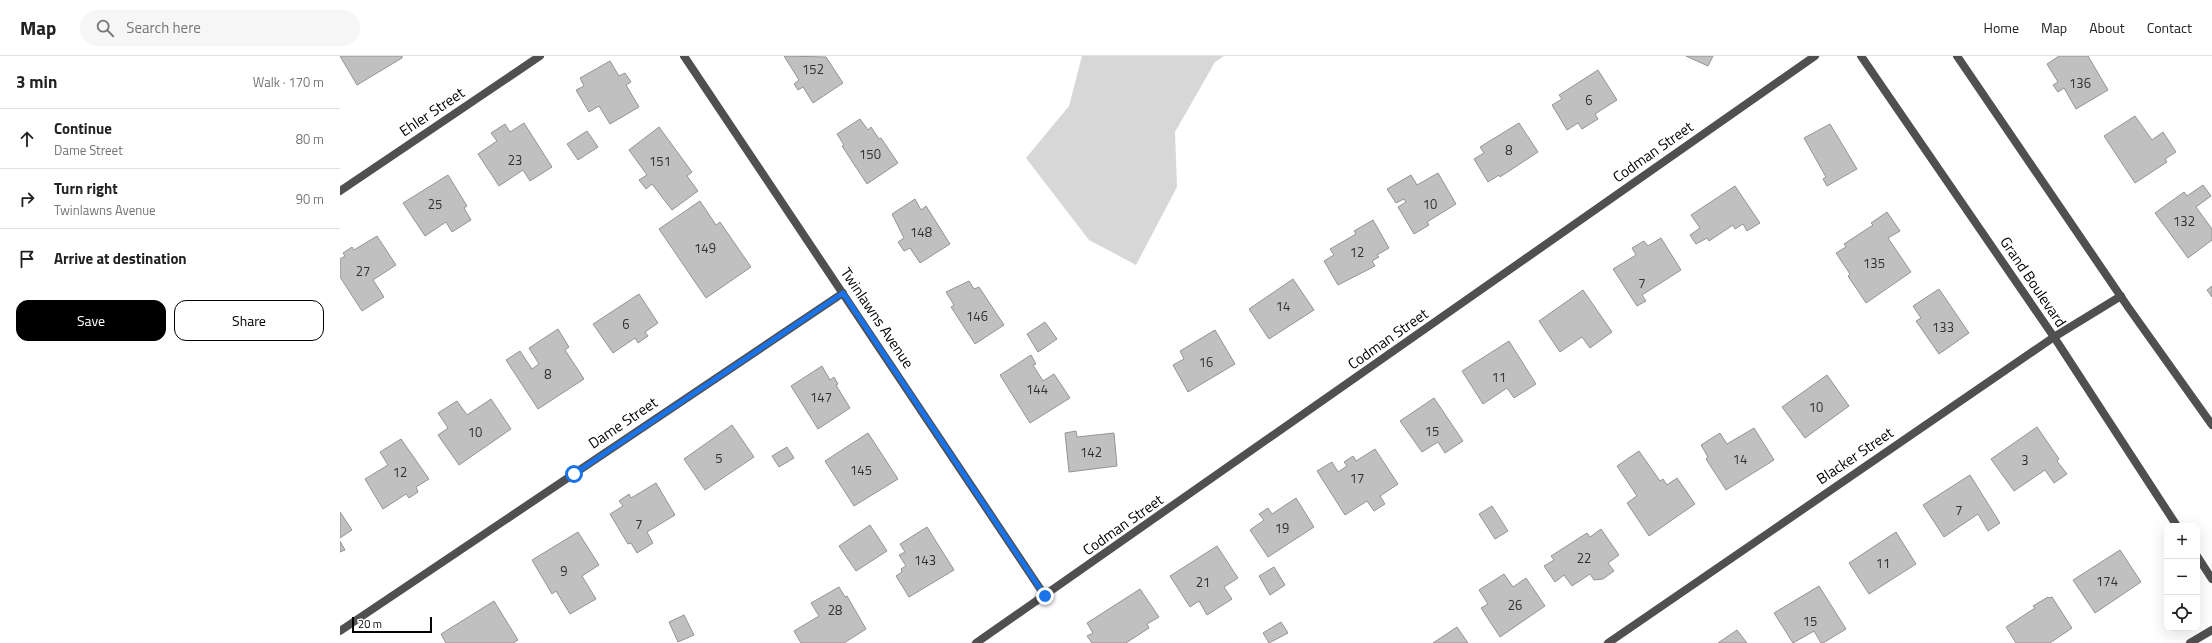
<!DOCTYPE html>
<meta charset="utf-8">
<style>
body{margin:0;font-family:"Titillium Web",sans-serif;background:#f6f6f6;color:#222}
.controls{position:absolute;right:12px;bottom:12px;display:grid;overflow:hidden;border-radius:8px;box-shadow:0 4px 16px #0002}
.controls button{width:36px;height:36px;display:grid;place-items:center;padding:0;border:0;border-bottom:1px solid #e0e0e0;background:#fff;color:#222;font:20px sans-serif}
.scale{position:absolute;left:12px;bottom:10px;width:80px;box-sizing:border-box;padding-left:4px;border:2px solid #000;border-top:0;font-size:11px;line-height:14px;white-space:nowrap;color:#000;-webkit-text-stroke:3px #fff;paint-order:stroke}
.stop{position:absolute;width:12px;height:12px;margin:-9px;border:3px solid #1a73e8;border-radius:50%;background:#fff}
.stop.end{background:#1a73e8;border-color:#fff;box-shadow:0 1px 4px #0008}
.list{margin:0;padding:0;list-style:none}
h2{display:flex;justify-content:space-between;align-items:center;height:52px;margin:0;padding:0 16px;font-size:17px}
h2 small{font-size:13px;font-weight:400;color:#767676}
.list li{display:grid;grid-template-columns:26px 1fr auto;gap:12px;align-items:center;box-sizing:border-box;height:60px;padding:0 16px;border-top:1px solid #e0e0e0}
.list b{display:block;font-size:15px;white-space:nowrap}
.list p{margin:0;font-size:13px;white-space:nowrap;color:#767676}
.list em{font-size:13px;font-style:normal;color:#767676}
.actions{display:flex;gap:8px;padding:12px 16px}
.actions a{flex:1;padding:9px 0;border:1px solid #000;border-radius:12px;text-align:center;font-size:14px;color:#000}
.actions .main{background:#000;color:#fff}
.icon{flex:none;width:22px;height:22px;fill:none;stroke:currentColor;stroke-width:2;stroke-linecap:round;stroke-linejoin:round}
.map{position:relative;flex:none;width:1872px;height:587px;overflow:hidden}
header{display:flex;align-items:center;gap:24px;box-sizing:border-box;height:56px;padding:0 20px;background:#fff;border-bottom:1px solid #e0e0e0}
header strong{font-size:19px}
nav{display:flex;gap:22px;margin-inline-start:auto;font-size:14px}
.search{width:280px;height:36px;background:#f6f6f6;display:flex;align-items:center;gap:10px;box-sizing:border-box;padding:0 14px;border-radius:22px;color:#767676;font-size:15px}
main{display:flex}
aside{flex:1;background:#fff}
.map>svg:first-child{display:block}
.green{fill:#d7d7d7}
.building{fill:#c0c0c0;stroke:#949494}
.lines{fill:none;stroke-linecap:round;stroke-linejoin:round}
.minor{stroke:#505050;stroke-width:8}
.tertiary{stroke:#505050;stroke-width:8}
.route{stroke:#1a73e8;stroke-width:5}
.labels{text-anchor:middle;stroke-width:3;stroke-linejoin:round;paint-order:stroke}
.number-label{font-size:13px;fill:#303030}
.street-label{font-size:15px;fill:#000;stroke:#fff}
</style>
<header>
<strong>Map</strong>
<div class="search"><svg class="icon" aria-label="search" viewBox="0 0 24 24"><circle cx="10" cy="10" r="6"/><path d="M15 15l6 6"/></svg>Search here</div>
<nav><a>Home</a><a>Map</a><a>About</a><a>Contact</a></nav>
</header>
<main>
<aside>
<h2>3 min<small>Walk · 170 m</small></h2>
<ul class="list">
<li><svg class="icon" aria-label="ahead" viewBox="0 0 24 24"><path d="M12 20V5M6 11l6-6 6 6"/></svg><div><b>Continue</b><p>Dame Street</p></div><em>80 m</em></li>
<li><svg class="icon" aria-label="right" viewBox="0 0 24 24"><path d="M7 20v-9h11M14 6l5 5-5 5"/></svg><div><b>Turn right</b><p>Twinlawns Avenue</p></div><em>90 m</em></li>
<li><svg class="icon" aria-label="arrive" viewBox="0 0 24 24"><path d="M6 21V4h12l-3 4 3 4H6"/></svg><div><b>Arrive at destination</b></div></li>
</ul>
<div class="actions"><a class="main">Save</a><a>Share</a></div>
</aside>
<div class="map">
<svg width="1872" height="587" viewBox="0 0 1872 587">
<rect width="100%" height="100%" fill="#fff"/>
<!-- green -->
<path class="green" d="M 742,0 L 884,0 L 875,6 L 835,76 L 837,131 L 796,209 L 749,184 L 686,102 L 729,50 Z"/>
<!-- building -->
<g class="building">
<path d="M 0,0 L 62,0 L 62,2 L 17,29 Z"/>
<path d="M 444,0 L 486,1 L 503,27 L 473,47 L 463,31 L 458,34 L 454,28 L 459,24 Z"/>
<path d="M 1346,0 L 1373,0 L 1368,10 Z"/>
<path d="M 1719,0 L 1748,0 L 1768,34 L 1736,53 L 1724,32 L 1718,36 L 1713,29 L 1718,26 L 1707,8 Z"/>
<path d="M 270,5 L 279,20 L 285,17 L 291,26 L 286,29 L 299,51 L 270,68 L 259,50 L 249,56 L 236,34 L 244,30 L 240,22 Z"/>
<path d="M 1258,14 L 1277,44 L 1255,58 L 1258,63 L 1242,73 L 1238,67 L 1227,74 L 1212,49 L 1222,43 L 1219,39 Z"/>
<path d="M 1795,60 L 1812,84 L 1823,76 L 1836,96 L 1825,103 L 1827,106 L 1795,127 L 1764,80 Z"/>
<path d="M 520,63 L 528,74 L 531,71 L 539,83 L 541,82 L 558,107 L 527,128 L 502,90 L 504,89 L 497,78 Z"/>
<path d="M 184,67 L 212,111 L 190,125 L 183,114 L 159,130 L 138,98 L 157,85 L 151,77 L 165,68 L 170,76 Z"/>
<path d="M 1179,67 L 1198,96 L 1160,121 L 1159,119 L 1148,126 L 1134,103 L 1144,97 L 1140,91 Z"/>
<path d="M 1490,68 L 1517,113 L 1487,130 L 1483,123 L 1486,121 L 1464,82 Z"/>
<path d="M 319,71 L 352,116 L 347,120 L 358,135 L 332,154 L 312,128 L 306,133 L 299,124 L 307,119 L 289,94 Z"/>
<path d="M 247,75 L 258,91 L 238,104 L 227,88 Z"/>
<path d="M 1098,117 L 1116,148 L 1087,166 L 1089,169 L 1074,178 L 1058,151 L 1066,146 L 1064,143 L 1056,147 L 1047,133 L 1071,119 L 1077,129 Z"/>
<path d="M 108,119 L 127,150 L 124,152 L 131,164 L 112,176 L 106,166 L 85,180 L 63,147 Z"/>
<path d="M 1863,129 L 1871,140 L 1856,151 L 1872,173 L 1872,184 L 1848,202 L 1815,157 L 1844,136 L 1847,140 Z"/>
<path d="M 1395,130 L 1420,167 L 1407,175 L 1403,168 L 1395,173 L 1393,169 L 1369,185 L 1367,182 L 1356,188 L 1350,179 L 1360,172 L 1351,159 Z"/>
<path d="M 575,143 L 581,154 L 586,150 L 610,188 L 580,207 L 570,192 L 564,195 L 558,186 L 564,182 L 552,158 Z"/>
<path d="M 360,145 L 376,169 L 380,166 L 411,211 L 366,242 L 319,173 Z"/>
<path d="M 1547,156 L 1560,175 L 1548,182 L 1571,216 L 1526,247 L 1508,220 L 1510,218 L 1496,197 L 1506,191 L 1504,188 L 1533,169 L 1531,167 Z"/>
<path d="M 1033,164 L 1049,192 L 1037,199 L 1039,201 L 1032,205 L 1035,210 L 998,229 L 984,205 L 994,199 L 990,193 L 1016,178 L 1014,175 Z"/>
<path d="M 37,180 L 56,209 L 33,224 L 44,241 L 22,255 L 0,221 L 0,203 L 5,200 L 3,197 L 12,191 L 14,194 Z"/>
<path d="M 1321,182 L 1341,214 L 1302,239 L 1306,245 L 1297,250 L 1273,213 L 1296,199 L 1292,192 L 1304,185 L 1308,190 Z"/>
<path d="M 953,223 L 974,254 L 929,283 L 909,253 Z"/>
<path d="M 629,225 L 634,233 L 639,231 L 664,269 L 635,288 L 611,251 L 614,249 L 606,236 Z"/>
<path d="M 1872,230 L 1872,241 L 1867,234 Z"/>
<path d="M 1599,233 L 1629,277 L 1599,298 L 1576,265 L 1581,262 L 1573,250 Z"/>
<path d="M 1243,234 L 1272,276 L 1250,292 L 1242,281 L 1220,296 L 1199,265 Z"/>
<path d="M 299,238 L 318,267 L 305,276 L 308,280 L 298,287 L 295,282 L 273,297 L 253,268 Z"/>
<path d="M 705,266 L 717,283 L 698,296 L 687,278 Z"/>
<path d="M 218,273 L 229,291 L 225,294 L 244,323 L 198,353 L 166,304 L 180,295 L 192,313 L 199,308 L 189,292 Z"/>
<path d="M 875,274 L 895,308 L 848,336 L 833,309 L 844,303 L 840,295 Z"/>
<path d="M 1169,285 L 1196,328 L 1174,342 L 1167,332 L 1143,348 L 1122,315 Z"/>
<path d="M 691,299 L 696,308 L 693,309 L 703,325 L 714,318 L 730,342 L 690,367 L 660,319 Z"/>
<path d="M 482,310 L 490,324 L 494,321 L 498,328 L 496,329 L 510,352 L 478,373 L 451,330 Z"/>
<path d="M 1487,319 L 1509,350 L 1465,382 L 1442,351 Z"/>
<path d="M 1094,342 L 1123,385 L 1105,397 L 1098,386 L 1082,396 L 1060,365 Z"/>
<path d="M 151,343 L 171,373 L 119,409 L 98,379 L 108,372 L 98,357 L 117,345 L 127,359 Z"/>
<path d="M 392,369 L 414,401 L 365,434 L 344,403 Z"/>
<path d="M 1697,371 L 1719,403 L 1717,405 L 1727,418 L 1714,427 L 1705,414 L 1674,435 L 1651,403 Z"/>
<path d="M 1414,372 L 1434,404 L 1386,434 L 1366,403 L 1368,401 L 1361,389 L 1380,377 L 1387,388 Z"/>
<path d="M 736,375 L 737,381 L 774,377 L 777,410 L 729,416 L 725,377 Z"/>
<path d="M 528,377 L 558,423 L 514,450 L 485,405 Z"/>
<path d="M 61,383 L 89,423 L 76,431 L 78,436 L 69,442 L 66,438 L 43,453 L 25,423 L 48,409 L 40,396 Z"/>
<path d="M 447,391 L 454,402 L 439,411 L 432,400 Z"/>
<path d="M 1035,393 L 1058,428 L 1040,440 L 1045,448 L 1034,455 L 1027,445 L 1005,459 L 977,415 L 992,406 L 998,416 L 1007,410 L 1004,406 L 1013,400 L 1016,405 Z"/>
<path d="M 1299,395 L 1320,425 L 1323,423 L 1327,429 L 1337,422 L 1355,448 L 1309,480 L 1287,447 L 1297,440 L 1277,410 Z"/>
<path d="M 1630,419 L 1660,467 L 1648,475 L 1638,458 L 1604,481 L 1583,449 Z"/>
<path d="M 316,427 L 335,459 L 307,476 L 313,487 L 297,497 L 291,487 L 288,488 L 270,458 L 283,450 L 279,445 L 289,438 L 291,442 Z"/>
<path d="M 956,442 L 974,471 L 928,501 L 910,474 L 924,464 L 919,458 L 928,452 L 932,458 Z"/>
<path d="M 1152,450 L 1168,475 L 1155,483 L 1139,458 Z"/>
<path d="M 0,456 L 12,474 L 0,482 Z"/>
<path d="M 530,469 L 547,495 L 516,515 L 499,490 Z"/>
<path d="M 587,471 L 614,514 L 569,541 L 556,520 L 562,516 L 561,513 L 566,510 L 559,499 L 565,496 L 560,488 Z"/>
<path d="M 1261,473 L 1279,499 L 1268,507 L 1274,515 L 1263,523 L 1254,524 L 1250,518 L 1232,530 L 1224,519 L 1215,526 L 1204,510 L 1214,504 L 1211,500 L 1247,477 L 1250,481 Z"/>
<path d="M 238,476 L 259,509 L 242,520 L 256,543 L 230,558 L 216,535 L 212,538 L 192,504 Z"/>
<path d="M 1556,476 L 1576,508 L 1529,538 L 1509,507 Z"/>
<path d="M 0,485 L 5,494 L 0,496 Z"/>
<path d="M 877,490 L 898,522 L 884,531 L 892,543 L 867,559 L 859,545 L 850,551 L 830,520 Z"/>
<path d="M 1780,494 L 1801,526 L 1755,557 L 1733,524 Z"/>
<path d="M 934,511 L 945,529 L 930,539 L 919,520 Z"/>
<path d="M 1164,518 L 1173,531 L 1186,522 L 1205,550 L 1160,581 L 1141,552 L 1148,548 L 1139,534 Z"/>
<path d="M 1479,530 L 1506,573 L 1483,587 L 1481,587 L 1474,575 L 1453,587 L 1434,557 Z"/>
<path d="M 499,531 L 505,541 L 507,540 L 526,573 L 504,587 L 461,587 L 454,575 L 479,560 L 471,547 Z"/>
<path d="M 800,533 L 819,561 L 807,568 L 809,572 L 786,587 L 752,587 L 747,580 L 753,577 L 747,567 Z"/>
<path d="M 1708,541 L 1709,542 L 1712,541 L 1732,572 L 1710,587 L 1676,587 L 1666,571 L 1695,552 L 1693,550 Z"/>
<path d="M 154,545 L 178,584 L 173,587 L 106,587 L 101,578 Z"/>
<path d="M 344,559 L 354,579 L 338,586 L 329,566 Z"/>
<path d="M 941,566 L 948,577 L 929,587 L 923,577 Z"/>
<path d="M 1117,571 L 1128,587 L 1093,587 Z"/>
<path d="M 1397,574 L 1407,587 L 1378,587 Z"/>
</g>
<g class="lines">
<!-- minor -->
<g class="minor">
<path d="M 344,0 L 705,540"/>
<path d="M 1521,0 L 1714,281 L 1837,470"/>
<path d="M 1617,0 L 1788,251 L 1872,369"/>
<path d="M 0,135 L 200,0"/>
<path d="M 1857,500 L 1872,523"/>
<path d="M 0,575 L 503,237"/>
<path d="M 636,587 L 1475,0"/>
<path d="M 1268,587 L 1714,281 L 1781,240"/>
</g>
<!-- tertiary -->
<path class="tertiary" d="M 1850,587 L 1872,574"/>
</g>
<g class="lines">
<!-- route -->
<path class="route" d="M 234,418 L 503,237 L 705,540"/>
</g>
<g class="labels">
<!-- number labels -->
<g class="number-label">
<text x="473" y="18">152</text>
<text x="1740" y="32">136</text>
<text x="1249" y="49">6</text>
<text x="1169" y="99">8</text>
<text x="530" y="103">150</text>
<text x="175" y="109">23</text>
<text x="320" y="110">151</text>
<text x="95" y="153">25</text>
<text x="1090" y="153">10</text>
<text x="1844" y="170">132</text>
<text x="581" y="181">148</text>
<text x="365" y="197">149</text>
<text x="1017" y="201">12</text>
<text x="1534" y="212">135</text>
<text x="23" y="220">27</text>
<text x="1302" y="232">7</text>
<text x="943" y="255">14</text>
<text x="637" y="265">146</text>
<text x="286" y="273">6</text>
<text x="1603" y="276">133</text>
<text x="866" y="311">16</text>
<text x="208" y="323">8</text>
<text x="1159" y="326">11</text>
<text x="697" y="338">144</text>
<text x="481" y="346">147</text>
<text x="1476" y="356">10</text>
<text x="1092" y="380">15</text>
<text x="135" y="381">10</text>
<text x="751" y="401">142</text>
<text x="379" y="407">5</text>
<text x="1400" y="408">14</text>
<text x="1685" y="409">3</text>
<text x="521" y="419">145</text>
<text x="60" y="421">12</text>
<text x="1017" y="427">17</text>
<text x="1619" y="459">7</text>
<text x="299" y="473">7</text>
<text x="942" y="477">19</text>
<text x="1244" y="507">22</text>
<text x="585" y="509">143</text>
<text x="1543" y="512">11</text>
<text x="224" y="520">9</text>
<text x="1767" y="530">174</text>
<text x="863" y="531">21</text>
<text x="1175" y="554">26</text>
<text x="495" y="559">28</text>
<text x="1470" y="570">15</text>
</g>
<!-- street labels -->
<g class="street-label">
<text transform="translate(92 56) rotate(-34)" y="5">Ehler Street</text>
<text transform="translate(1313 96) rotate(-35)" y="5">Codman Street</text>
<text transform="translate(1693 226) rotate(56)" y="5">Grand Boulevard</text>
<text transform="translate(537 262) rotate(56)" y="5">Twinlawns Avenue</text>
<text transform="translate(1048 283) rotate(-35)" y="5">Codman Street</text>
<text transform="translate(283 367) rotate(-34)" y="5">Dame Street</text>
<text transform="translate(1515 400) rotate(-34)" y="5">Blacker Street</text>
<text transform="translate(783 469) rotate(-35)" y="5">Codman Street</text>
</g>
</g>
</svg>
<div class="controls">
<button>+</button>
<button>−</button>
<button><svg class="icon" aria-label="locate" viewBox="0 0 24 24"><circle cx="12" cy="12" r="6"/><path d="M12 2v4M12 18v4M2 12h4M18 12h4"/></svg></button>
</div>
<div class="scale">20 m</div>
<div class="stop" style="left:234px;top:418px"></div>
<div class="stop end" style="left:705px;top:540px"></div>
</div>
</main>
